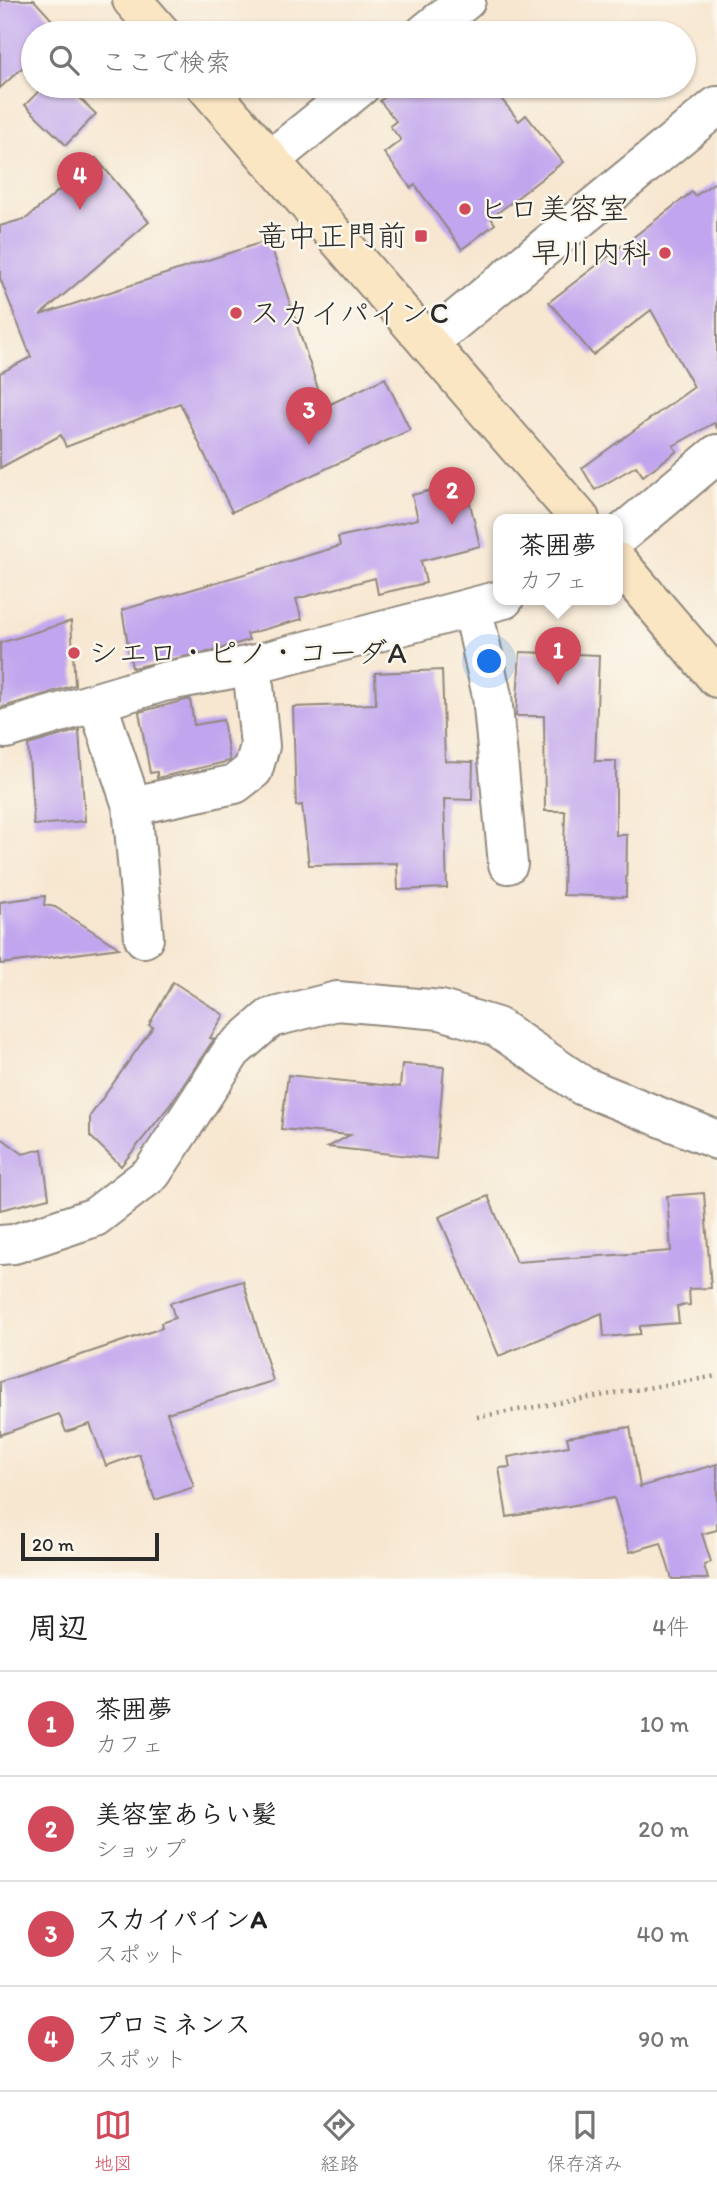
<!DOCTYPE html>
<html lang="ja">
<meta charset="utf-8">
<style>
body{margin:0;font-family:Itim,"Klee One",sans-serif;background:#f2f2f2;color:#222}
.scale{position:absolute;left:21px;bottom:18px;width:138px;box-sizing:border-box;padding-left:7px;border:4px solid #2b2b2b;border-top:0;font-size:19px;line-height:24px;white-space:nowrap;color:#2b2b2b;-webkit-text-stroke:5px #fbf7ec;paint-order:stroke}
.you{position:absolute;left:490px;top:662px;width:24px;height:24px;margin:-18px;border:5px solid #fff;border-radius:50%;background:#1a73e8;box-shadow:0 0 0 10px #1a73e833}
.badge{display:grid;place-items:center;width:46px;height:46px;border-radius:50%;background:#d1495b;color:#fff;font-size:23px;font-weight:700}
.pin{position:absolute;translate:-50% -58px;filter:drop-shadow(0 2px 4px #0008)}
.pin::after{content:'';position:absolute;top:37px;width:24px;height:21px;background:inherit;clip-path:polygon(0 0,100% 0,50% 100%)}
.popup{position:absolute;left:493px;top:514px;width:130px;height:91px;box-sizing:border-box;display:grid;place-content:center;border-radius:14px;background:#fff;filter:drop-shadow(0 2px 5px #0005);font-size:23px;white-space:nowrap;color:#767676}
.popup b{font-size:26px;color:#222}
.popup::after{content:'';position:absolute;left:50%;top:100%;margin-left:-14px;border:14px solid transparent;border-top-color:#fff}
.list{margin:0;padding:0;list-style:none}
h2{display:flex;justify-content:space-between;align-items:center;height:91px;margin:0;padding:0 28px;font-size:30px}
h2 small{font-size:23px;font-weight:400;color:#767676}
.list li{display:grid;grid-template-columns:46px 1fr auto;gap:21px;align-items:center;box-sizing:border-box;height:105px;padding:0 28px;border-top:2px solid #e0e0e0}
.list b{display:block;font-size:26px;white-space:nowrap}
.list p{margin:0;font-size:23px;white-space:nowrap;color:#767676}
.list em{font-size:23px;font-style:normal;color:#767676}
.icon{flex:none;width:38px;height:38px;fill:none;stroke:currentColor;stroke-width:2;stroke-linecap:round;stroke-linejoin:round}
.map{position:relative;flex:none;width:717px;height:1579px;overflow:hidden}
.search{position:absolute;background:#fff;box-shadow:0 2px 5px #0004;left:21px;right:21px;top:21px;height:77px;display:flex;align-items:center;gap:18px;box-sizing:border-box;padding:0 24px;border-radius:38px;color:#767676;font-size:26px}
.sheet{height:511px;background:#fff}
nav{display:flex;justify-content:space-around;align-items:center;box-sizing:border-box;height:98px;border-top:2px solid #e0e0e0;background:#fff;font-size:19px;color:#767676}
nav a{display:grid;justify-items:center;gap:4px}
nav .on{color:#d1495b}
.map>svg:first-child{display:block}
.building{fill:#c1a5ee}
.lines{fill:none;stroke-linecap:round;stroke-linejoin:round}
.street-casing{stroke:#91897e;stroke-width:42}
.secondary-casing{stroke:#91897e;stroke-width:42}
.path{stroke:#91897e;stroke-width:4.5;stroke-dasharray:2 5;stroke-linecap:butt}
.street{stroke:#fff;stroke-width:38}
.secondary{stroke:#fbe6c4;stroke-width:38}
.poi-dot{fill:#d1495b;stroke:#fbf7ec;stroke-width:2.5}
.labels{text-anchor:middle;stroke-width:5;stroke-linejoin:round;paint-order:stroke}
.poi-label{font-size:30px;fill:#2b2b2b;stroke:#fbf7ec;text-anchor:start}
</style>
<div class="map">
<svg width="717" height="1579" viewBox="0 0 717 1579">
<rect width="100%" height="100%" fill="#fbf7ec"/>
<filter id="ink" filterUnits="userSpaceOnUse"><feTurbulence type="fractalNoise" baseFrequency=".0143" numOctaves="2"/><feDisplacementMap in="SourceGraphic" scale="14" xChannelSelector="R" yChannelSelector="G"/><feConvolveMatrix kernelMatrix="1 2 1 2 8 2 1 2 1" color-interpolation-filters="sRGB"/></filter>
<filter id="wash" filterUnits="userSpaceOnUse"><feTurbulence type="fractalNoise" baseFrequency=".00686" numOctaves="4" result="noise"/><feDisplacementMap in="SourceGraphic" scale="28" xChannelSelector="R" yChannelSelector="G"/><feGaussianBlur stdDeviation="1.57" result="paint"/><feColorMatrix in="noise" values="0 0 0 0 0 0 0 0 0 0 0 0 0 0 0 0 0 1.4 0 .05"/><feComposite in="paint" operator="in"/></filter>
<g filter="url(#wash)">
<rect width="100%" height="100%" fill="#f7e7d1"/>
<g id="blocks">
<!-- building -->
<g class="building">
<path d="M 0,0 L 34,0 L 63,32 L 33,33 L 33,58 L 0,88 Z"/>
<path d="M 44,86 L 67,86 L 96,114 L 66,145 L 25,105 Z"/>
<path d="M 398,86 L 491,86 L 519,121 L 526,115 L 563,162 L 491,218 L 495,224 L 462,249 L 415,185 L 411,188 L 384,153 L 401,140 L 390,126 L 396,121 L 380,101 Z"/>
<path d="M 96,158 L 149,222 L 40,315 L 269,240 L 324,407 L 385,378 L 410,430 L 232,512 L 180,403 L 66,447 L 61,435 L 0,468 L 0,373 L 31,357 L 0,278 L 0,226 L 27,218 Z"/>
<path d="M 717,181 L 717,428 L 714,423 L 673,446 L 677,451 L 643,476 L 636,466 L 595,490 L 582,468 L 694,387 L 651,310 L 593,355 L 549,302 L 692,192 L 695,196 Z"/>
<path d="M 465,482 L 480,546 L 421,561 L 426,583 L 378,594 L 375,578 L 296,599 L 302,619 L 247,634 L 249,640 L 216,650 L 132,668 L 122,610 L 340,546 L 338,537 L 418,519 L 412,495 Z"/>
<path d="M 71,621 L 75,685 L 0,708 L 0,643 Z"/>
<path d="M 520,652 L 599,655 L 595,761 L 616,761 L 616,835 L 627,835 L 626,897 L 563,895 L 565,811 L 545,811 L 544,716 L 516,716 Z"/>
<path d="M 442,670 L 445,761 L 473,762 L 472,800 L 444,799 L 447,888 L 398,890 L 397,863 L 309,865 L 302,805 L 296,806 L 293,707 L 376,704 L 375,673 Z"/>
<path d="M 190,699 L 194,725 L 223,720 L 230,761 L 157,778 L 157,772 L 150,773 L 139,712 Z"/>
<path d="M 79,730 L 85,821 L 34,825 L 28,745 Z"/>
<path d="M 45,896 L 44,905 L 55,907 L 119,948 L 0,964 L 0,902 Z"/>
<path d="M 173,982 L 224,1015 L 210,1038 L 214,1039 L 170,1105 L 121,1166 L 90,1136 L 90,1116 L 153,1027 L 149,1025 Z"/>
<path d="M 402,1064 L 444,1067 L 436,1159 L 328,1147 L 350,1135 L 281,1129 L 288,1075 L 400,1087 Z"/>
<path d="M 0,1137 L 23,1154 L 42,1149 L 49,1198 L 0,1210 Z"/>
<path d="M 704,1193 L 711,1288 L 689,1289 L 690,1305 L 677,1306 L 679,1323 L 640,1326 L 640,1334 L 604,1337 L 602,1313 L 499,1356 L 439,1217 L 488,1196 L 516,1262 L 671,1251 L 667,1196 Z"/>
<path d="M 243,1281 L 273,1381 L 167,1413 L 194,1487 L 155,1500 L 139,1454 L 106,1466 L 90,1424 L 66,1432 L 59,1414 L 0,1435 L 0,1382 L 162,1328 L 161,1323 L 175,1318 L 170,1303 Z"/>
<path d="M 630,1427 L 640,1487 L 717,1464 L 717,1530 L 702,1534 L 711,1562 L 704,1565 L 708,1579 L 672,1579 L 661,1543 L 630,1552 L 614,1498 L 507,1517 L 499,1468 L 510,1467 L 508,1457 L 569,1446 L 567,1437 Z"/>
</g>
</g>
</g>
<g filter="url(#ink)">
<use href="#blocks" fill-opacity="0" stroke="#91897e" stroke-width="2"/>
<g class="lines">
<!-- street casing -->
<g class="street-casing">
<g id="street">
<path d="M 425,33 L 466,0"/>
<path d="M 270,160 L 361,86"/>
<path d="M 428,343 L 717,106"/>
<path d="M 618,537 L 717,454"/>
<path d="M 473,610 L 492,696 L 508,864"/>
<path d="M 97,702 L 132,806 L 144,938"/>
<path d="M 6,729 L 163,682 L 252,665 L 504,599"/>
<path d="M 132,806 L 235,784 L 253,770 L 260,746 L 252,665"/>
<path d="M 0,1245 L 14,1244 L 95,1217 L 152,1173 L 232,1051 L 270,1018 L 337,1001 L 441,1010 L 497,1027 L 583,1086 L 717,1140"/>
</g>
</g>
<!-- secondary casing -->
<g class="secondary-casing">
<g id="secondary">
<path d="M 132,0 L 161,33"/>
<path d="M 206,86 L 580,519"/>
<path d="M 618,562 L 717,678"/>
</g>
</g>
<!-- path -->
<path class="path" d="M 477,1417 L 717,1376"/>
<!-- street -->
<use href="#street" class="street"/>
<!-- secondary -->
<use href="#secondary" class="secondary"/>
</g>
</g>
<!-- markers -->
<g class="poi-dot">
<circle cx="465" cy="209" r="7"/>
<rect x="414" y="229" width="14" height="14" rx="3.5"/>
<circle cx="665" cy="253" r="7"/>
<circle cx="236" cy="313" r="7"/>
<circle cx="74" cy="653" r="7"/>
</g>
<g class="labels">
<!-- poi labels -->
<g class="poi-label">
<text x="479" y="219">ヒロ美容室</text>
<text x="407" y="246" text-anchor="end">竜中正門前</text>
<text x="651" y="263" text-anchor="end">早川内科</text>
<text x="250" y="323">スカイパインC</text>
<text x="88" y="663">シエロ・ピノ・コーダA</text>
</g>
</g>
</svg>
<div class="scale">20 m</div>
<div class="you"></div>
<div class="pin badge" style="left:558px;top:685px">1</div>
<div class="popup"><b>茶囲夢</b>カフェ</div>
<div class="pin badge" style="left:452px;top:525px">2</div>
<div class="pin badge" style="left:309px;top:445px">3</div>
<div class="pin badge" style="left:80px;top:210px">4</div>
<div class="search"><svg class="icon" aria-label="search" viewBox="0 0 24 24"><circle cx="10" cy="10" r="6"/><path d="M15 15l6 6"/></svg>ここで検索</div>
</div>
<section class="sheet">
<h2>周辺<small>4件</small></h2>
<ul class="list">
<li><span class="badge">1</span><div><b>茶囲夢</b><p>カフェ</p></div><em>10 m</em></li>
<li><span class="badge">2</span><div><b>美容室あらい髪</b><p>ショップ</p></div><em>20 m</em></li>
<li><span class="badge">3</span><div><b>スカイパインA</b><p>スポット</p></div><em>40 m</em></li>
<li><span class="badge">4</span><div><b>プロミネンス</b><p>スポット</p></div><em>90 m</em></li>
</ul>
</section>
<nav>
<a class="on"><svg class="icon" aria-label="map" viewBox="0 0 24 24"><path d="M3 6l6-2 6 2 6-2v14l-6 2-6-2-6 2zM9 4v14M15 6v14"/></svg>地図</a>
<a><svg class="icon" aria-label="directions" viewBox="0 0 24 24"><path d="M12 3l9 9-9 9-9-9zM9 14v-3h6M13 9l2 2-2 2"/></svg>経路</a>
<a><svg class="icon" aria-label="saved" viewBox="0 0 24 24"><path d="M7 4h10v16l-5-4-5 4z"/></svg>保存済み</a>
</nav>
